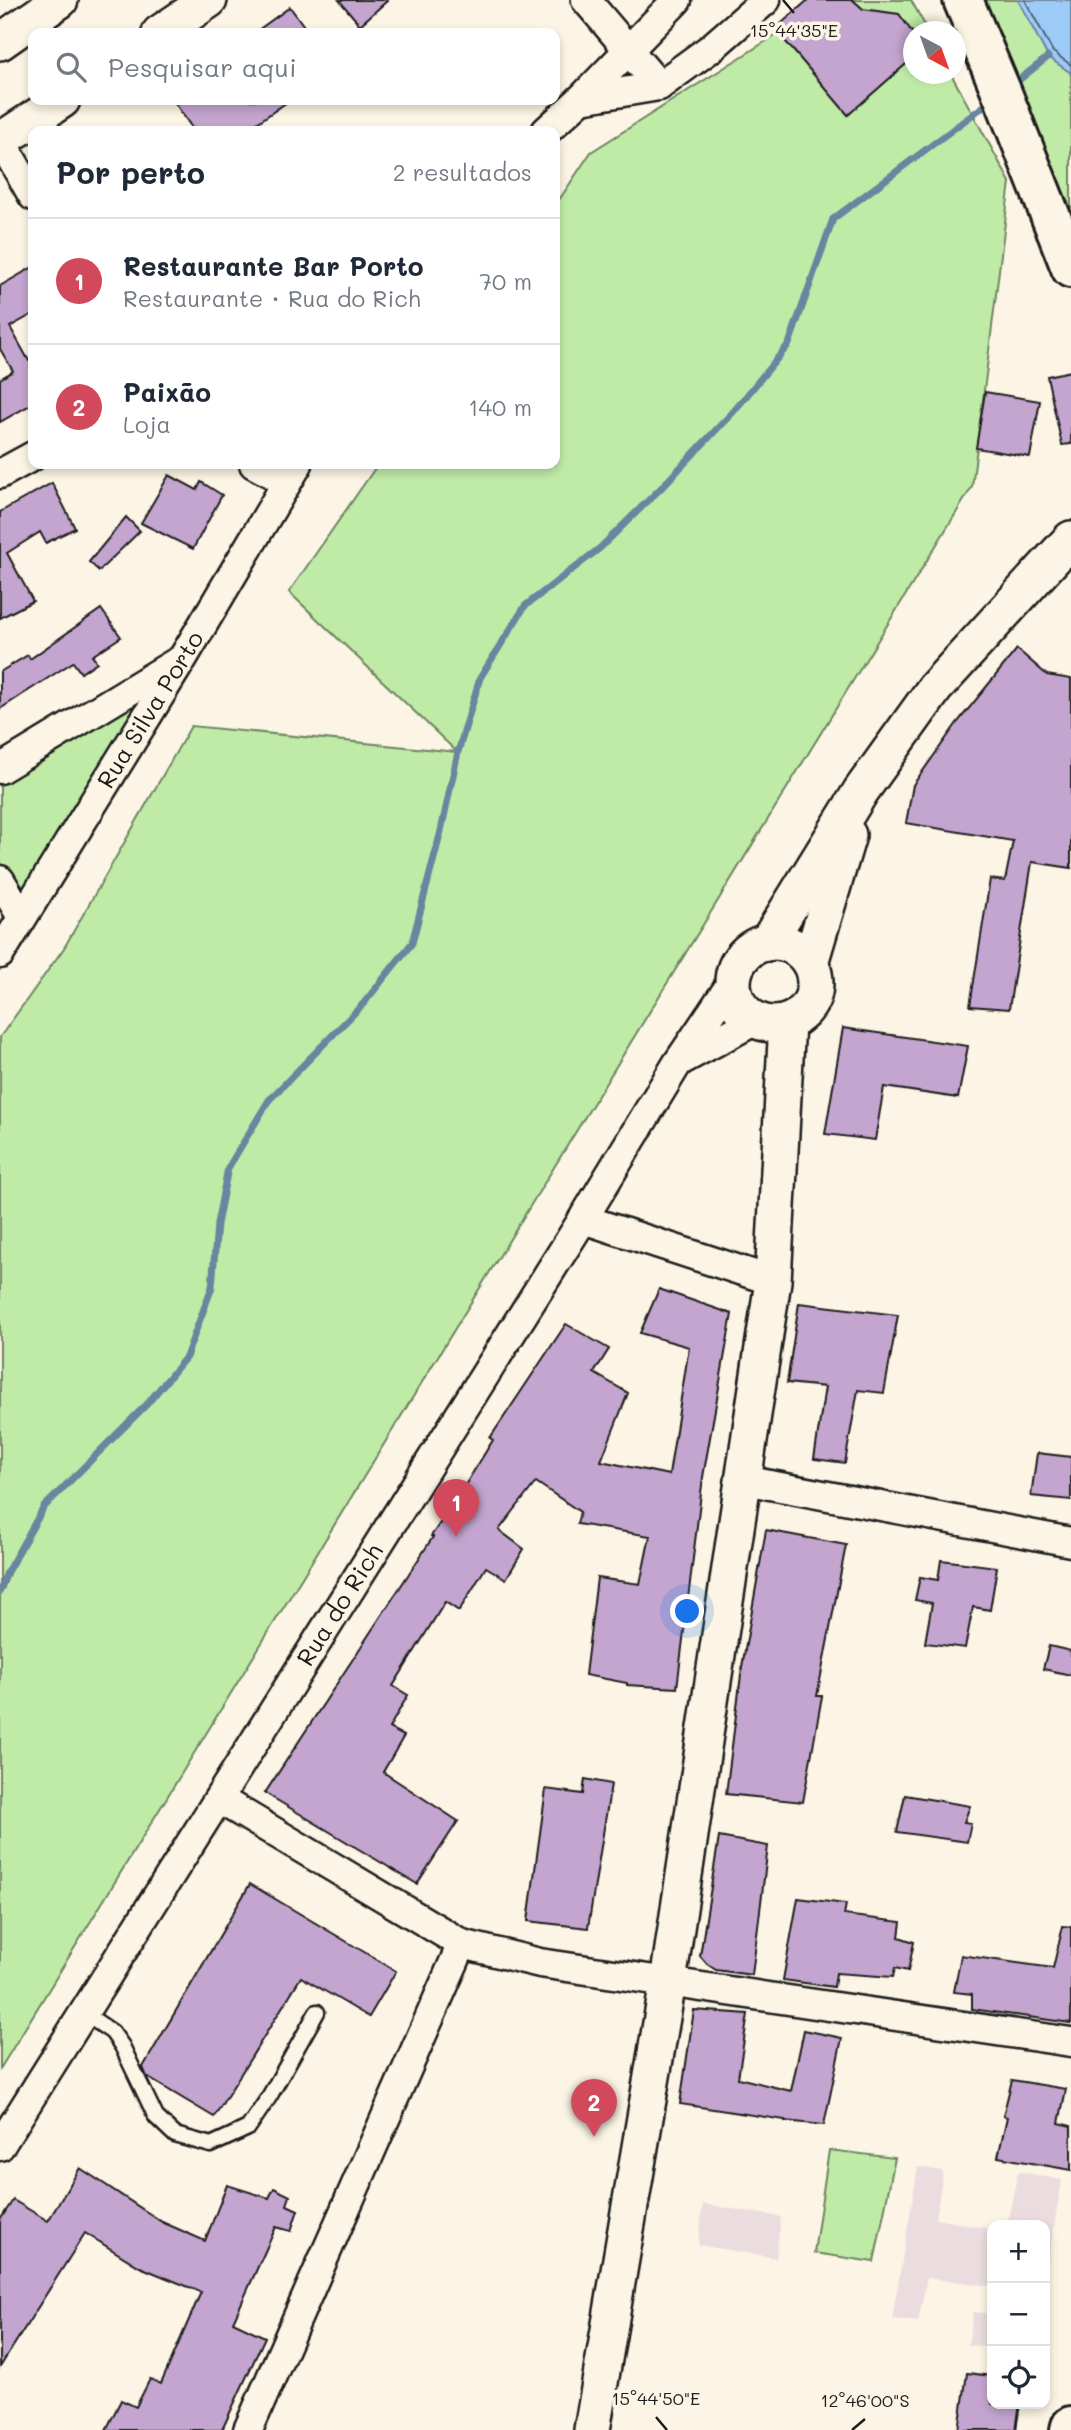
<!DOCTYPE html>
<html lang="pt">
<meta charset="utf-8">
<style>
body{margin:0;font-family:Mali,sans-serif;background:#f2f2f3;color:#1f2937}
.controls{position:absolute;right:21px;bottom:21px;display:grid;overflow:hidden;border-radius:14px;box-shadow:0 4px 10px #0003}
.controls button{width:63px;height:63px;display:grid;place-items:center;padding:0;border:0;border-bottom:2px solid #e0e1e3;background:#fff;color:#1f2937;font:35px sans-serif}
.compass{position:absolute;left:903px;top:21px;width:63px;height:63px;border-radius:50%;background:#fff;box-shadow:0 4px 10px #0003;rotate:139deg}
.you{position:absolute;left:688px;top:1612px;width:24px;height:24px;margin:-18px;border:5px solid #fff;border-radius:50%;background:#1a73e8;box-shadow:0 0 0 10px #1a73e833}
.badge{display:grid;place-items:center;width:46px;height:46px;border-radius:50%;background:#d1495b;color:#fff;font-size:23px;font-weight:700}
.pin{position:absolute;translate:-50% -58px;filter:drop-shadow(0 2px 4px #0008)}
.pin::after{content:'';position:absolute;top:37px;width:24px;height:21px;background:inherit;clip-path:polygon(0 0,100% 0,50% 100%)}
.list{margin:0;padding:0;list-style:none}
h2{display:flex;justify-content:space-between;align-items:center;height:91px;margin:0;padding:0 28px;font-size:30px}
h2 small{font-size:23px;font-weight:400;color:#747a83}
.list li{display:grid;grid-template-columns:46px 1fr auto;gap:21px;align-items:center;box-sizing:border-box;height:126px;padding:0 28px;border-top:2px solid #e0e1e3}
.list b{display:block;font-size:26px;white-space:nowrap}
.list p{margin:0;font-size:23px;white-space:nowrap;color:#747a83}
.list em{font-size:23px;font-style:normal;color:#747a83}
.icon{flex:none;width:38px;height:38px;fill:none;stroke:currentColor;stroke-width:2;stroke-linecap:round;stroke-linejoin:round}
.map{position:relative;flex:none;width:1071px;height:2430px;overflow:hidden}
.search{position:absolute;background:#fff;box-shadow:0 4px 10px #0003;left:28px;top:28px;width:532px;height:77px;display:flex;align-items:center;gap:18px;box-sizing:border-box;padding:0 24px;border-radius:14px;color:#747a83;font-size:26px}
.panel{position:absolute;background:#fff;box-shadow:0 4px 10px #0003;left:28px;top:126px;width:532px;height:343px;border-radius:14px}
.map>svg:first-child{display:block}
.built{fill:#ebdddf}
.green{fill:#c0eba7;stroke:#6e8462;stroke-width:2}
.water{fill:#9dcbf8;stroke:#6985a0;stroke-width:2}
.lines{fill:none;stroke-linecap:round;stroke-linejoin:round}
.shore{stroke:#506274;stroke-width:2}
.stream{stroke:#6985a0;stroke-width:7}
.building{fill:#c4a5d0;stroke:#1c1c1c;stroke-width:2}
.service-casing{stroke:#1c1c1c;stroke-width:19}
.minor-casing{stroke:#1c1c1c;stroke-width:33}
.tertiary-casing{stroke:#1c1c1c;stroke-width:40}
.secondary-casing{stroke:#1c1c1c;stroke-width:44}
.service{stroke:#fcf5e5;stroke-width:14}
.minor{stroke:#fcf5e5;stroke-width:28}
.tertiary{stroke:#fcf5e5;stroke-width:35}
.secondary{stroke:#fcf5e5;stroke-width:38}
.ticks{fill:none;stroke:#1c1c1c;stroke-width:2.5}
.labels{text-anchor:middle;stroke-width:7;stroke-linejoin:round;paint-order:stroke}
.street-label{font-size:24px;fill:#1c1c1c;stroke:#fcf5e5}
.ticks-label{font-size:18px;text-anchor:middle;fill:#1c1c1c;stroke:#fcf5e5;stroke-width:7;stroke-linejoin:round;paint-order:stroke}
</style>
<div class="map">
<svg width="1071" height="2430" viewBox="0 0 1071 2430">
<rect width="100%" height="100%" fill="#fcf5e5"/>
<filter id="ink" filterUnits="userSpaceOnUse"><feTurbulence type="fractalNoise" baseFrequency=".0143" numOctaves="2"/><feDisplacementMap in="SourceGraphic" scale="14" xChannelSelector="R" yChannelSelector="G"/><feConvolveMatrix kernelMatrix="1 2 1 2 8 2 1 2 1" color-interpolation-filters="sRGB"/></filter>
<g filter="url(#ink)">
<!-- built -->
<g class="built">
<path d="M 918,2167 L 943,2171 L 936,2219 L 992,2229 L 992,2347 L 968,2345 L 973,2312 L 986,2313 L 991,2286 L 927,2278 L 918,2322 L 892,2319 Z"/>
<path d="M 1018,2171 L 1062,2180 L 1045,2279 L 1045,2225 L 1007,2224 Z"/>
<path d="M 703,2204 L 781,2217 L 776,2258 L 698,2245 Z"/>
</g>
<!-- green -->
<g class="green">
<path d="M 812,0 L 911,0 L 928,31 L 914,32 L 914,74 L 951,74 L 1010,182 L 972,487 L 0,2069 L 0,1037 L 64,948 L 191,726 L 457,752 L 289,592 L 378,464 L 555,464 L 555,206 L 591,152 L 771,38 Z"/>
<path d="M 985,0 L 1071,0 L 1071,219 Z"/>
<path d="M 153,687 L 23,900 L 0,861 L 0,784 Z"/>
<path d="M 829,2150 L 895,2158 L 874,2262 L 814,2253 Z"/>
</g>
<!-- water -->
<path class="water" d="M 1018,0 L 1071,0 L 1071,73 L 1048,57 Z"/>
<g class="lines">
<!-- shore -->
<path class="shore" d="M 1025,0 L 1053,52 L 1071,65"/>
<!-- stream -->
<g class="stream">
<path d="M 1010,87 L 1048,57"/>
<path d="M 0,1591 L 7,1572 L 44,1507 L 147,1404 L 186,1357 L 212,1287 L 217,1224 L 228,1168 L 269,1100 L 364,1003 L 412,943 L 441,831 L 458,752 L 480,678 L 525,606 L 600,548 L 661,488 L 734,411 L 789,344 L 833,219 L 992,100"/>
</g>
</g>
<!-- building -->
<g class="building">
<path d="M 339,0 L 388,0 L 360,25 Z"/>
<path d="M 808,0 L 853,0 L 863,9 L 899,14 L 912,32 L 914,57 L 848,115 L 775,29 Z"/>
<path d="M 290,7 L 309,33 L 254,33 Z"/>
<path d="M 173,100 L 290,100 L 257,123 L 263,131 L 194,131 Z"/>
<path d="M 33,267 L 33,314 L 10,327 L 29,361 L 33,358 L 33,406 L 32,404 L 0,422 L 0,379 L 13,371 L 0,349 L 0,286 Z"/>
<path d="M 1071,371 L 1071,444 L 1062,445 L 1047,376 Z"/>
<path d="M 985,392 L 1040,401 L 1030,457 L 976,448 Z"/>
<path d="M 169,475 L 197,490 L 201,482 L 222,495 L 193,549 L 141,523 Z"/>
<path d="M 52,483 L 75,528 L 46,543 L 40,532 L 7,553 L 33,601 L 0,618 L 0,512 Z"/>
<path d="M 126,517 L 140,531 L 99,571 L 89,562 Z"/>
<path d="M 101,609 L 121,637 L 92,656 L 97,662 L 81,673 L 73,662 L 0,709 L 0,672 L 28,655 L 30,659 Z"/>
<path d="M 1017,649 L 1047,675 L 1071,679 L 1071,868 L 1032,862 L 1009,1009 L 970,1006 L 990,879 L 1005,881 L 1013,841 L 906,823 L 913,785 L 957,723 Z"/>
<path d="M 843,1028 L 968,1046 L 958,1098 L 884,1087 L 875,1140 L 825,1134 Z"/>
<path d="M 659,1289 L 732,1314 L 703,1477 L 677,1688 L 627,1685 L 627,1683 L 585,1675 L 597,1578 L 640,1584 L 650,1536 L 577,1524 L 580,1512 L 536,1482 L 499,1530 L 524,1549 L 506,1579 L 486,1567 L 459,1611 L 445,1602 L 393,1686 L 408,1695 L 389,1728 L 404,1736 L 383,1772 L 458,1821 L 417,1884 L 265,1793 L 433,1537 L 431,1536 L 454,1503 L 493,1440 L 490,1438 L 566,1324 L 609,1349 L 594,1373 L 628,1393 L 601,1461 L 669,1475 L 689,1347 L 640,1333 Z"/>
<path d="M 799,1303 L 898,1315 L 884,1393 L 858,1390 L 845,1463 L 814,1459 L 825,1387 L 787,1383 Z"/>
<path d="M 1037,1453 L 1071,1457 L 1071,1500 L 1031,1496 Z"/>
<path d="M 766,1530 L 846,1545 L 817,1696 L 822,1696 L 803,1802 L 726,1794 L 742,1667 Z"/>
<path d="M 941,1560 L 997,1567 L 990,1610 L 973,1607 L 965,1648 L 925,1643 L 932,1603 L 915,1600 L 920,1577 L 938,1580 Z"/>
<path d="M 1049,1646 L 1071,1651 L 1071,1675 L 1043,1669 Z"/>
<path d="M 585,1779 L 611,1784 L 588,1928 L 528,1921 L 546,1789 L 583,1794 Z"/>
<path d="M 905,1795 L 970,1806 L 964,1822 L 971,1823 L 967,1842 L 897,1832 Z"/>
<path d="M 719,1837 L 768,1846 L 752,1975 L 716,1970 L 707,1964 L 700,1956 Z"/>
<path d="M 250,1884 L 396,1971 L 369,2017 L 301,1977 L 214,2117 L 147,2077 L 143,2067 Z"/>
<path d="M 798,1898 L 846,1904 L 844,1915 L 901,1922 L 899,1937 L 914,1942 L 908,1971 L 895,1968 L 893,1977 L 836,1973 L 834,1987 L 783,1980 Z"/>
<path d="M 1063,1926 L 1071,1927 L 1071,2023 L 972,2009 L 972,1994 L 954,1992 L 961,1955 L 1053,1968 Z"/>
<path d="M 694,2010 L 748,2014 L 738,2078 L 791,2091 L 804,2030 L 842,2038 L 824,2125 L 785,2121 L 785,2120 L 680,2104 Z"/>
<path d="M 1012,2080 L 1066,2089 L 1059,2123 L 1071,2126 L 1071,2170 L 998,2157 L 1007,2117 L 1003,2116 Z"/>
<path d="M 80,2168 L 162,2222 L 205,2241 L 227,2185 L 269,2198 L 274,2188 L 290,2196 L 287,2205 L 298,2210 L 291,2231 L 276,2227 L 233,2322 L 265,2337 L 222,2430 L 106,2430 L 121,2400 L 136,2407 L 150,2379 L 161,2384 L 201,2292 L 140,2267 L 85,2233 L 0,2367 L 0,2220 L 13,2200 L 48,2221 Z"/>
<path d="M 967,2373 L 992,2376 L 992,2404 L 1020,2404 L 1016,2430 L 959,2430 Z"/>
</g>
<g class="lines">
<!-- service casing -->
<g class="service-casing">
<path id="service" d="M 84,2013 L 112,2032 L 122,2046 L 156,2117 L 175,2135 L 211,2145 L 248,2128 L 269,2097 L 317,2012"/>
</g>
<!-- minor casing -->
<g class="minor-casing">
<g id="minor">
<path d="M 586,0 L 659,86"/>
<path d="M 581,99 L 659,86 L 711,48 L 766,0"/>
<path d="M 546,131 L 581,99 L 677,0"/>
<path d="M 1,141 L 33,196"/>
<path d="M 254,464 L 287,482"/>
<path d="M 0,474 L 33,456"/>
<path d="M 0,769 L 177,662"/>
<path d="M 0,880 L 22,917"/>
<path id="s1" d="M 0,954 L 183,658 L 298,464"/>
<path d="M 682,1060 L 756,1020"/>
<path d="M 583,1219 L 773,1281"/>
<path d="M 744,1480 L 1071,1542"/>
<path d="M 219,1799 L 462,1944 L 540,1963 L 1071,2042"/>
<path id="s2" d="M 0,2146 L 583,1219 L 677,1064 L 733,981"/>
<path d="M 248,2430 L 462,1944"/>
</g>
</g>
<!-- tertiary casing -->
<g class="tertiary-casing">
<g id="tertiary">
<path d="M 160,33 L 209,0"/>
<path d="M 0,42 L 60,0"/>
<path d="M 0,141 L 62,100"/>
<circle cx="774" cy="983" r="41"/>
<path d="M 767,943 L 861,791 L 935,688 L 1071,539"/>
<path d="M 810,963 L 848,835"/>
<path d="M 592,2430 L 668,1982 L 773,1281 L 787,1022"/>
</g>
</g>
<!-- secondary casing -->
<g class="secondary-casing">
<g id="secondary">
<path d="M 963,0 L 1002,93 L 1071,268"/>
<path d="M 1070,2430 L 1071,2426"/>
</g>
</g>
<!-- service -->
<use href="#service" class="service"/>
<!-- minor -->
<use href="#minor" class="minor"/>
<!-- tertiary -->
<use href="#tertiary" class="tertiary"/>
<!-- secondary -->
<use href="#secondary" class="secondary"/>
</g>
</g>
<!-- ticks -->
<path class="ticks" d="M 783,0 L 794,13M 656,2417 L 667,2430M 852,2430 L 865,2419"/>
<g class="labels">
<!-- street labels -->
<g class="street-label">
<text dy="8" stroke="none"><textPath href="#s1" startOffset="287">Rua Silva Porto</textPath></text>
<text dy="8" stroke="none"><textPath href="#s2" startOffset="639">Rua do Rich</textPath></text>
</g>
</g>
<g class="ticks-label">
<text x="794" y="37">15°44'35"E</text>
<text x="656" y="2405">15°44'50"E</text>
<text x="865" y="2407">12°46'00"S</text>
</g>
</svg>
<div class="controls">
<button>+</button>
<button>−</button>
<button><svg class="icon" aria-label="locate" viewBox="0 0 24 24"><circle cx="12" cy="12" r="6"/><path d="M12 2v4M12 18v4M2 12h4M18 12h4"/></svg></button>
</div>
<svg class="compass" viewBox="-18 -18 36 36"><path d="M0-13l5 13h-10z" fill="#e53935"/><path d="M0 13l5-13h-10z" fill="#747a83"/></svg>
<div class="you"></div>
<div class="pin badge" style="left:456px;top:1537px">1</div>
<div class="pin badge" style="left:594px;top:2137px">2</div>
<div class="search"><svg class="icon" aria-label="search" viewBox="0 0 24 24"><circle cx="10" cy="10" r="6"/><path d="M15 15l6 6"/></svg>Pesquisar aqui</div>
<section class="panel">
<h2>Por perto<small>2 resultados</small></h2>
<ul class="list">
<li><span class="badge">1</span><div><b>Restaurante Bar Porto</b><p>Restaurante · Rua do Rich</p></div><em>70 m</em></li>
<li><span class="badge">2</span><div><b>Paixão</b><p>Loja</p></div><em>140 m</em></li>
</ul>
</section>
</div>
